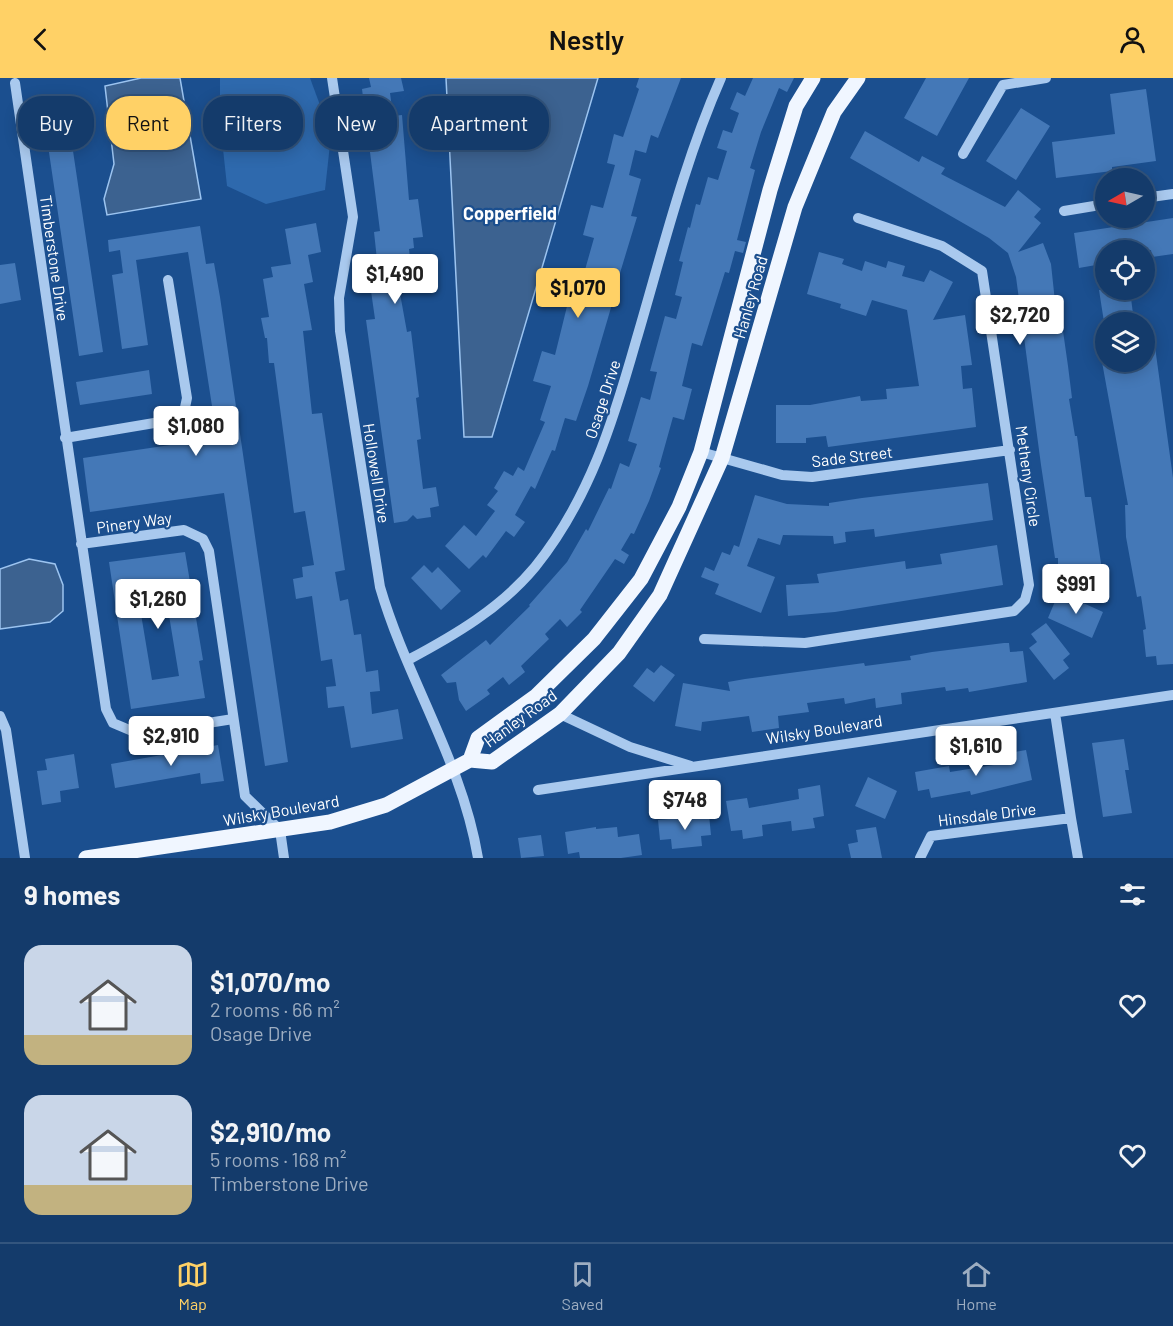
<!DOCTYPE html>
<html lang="en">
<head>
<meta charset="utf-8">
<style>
	body { margin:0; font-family:Barlow,sans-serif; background:#1d4271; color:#f1f3f6; height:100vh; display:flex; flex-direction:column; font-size:22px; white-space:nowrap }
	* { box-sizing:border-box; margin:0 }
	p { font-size:20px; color:#9dadc1 }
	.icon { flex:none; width:33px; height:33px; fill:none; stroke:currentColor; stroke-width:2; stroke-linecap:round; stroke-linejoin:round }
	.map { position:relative; height:780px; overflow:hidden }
	.details { display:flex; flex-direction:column; background:#143b6b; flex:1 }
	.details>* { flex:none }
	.guide { position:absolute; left:18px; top:18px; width:600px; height:54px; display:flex; gap:12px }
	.needle { width:39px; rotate:261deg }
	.fabs { position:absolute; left:1095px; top:90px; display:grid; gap:12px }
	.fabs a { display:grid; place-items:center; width:60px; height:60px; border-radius:50%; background:#143b6b; box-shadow:0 3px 15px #0003,0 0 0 2px #33557e; font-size:30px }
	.price { position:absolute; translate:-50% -51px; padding:0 14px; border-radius:6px; background:#fff; color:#222; font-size:20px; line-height:39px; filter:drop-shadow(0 2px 3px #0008) }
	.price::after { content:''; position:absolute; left:50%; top:36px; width:18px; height:14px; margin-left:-9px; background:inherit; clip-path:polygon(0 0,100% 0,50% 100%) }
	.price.selected { background:#ffd166; color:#111 }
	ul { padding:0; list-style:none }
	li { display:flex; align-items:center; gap:18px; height:150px; padding:0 24px }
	li span { display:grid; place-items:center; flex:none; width:168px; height:120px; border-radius:18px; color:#555 }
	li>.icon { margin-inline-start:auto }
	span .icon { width:72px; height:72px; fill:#fffc; stroke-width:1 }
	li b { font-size:26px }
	h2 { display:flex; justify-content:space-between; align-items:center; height:72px; padding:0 24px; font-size:26px }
	.pill { padding:0 21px; border-radius:24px; background:#143b6b; box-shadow:0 3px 15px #0003,0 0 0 2px #33557e; font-size:21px; line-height:54px }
	.pill.selected { background:#ffd166; color:#111 }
	header { display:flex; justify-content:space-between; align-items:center; height:78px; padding:0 24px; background:#ffd166; color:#111; font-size:27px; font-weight:600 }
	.tab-bar { display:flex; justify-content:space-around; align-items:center; height:84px; border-top:2px solid #33557e; background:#143b6b; font-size:16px; color:#9dadc1 }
	.tab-bar a { display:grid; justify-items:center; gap:3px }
	.tab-bar .selected { color:#ffd166 }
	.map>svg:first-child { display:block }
	.green { fill:#2e69ad }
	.water { fill:#3c6290; stroke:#9cc4f0; stroke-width:1.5 }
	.building { fill:#4478b7; fill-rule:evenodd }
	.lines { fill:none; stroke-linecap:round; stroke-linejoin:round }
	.minor { stroke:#a9c9ee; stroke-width:10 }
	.major { stroke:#f0f6ff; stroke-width:15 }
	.labels { text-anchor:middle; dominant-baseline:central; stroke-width:4.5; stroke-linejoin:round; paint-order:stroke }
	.street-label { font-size:16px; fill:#fff; stroke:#1b4f8f }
	.neighbourhood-label { font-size:18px; font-weight:bold; fill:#fff; stroke:#1b4f8f }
</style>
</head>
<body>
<header><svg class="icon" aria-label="back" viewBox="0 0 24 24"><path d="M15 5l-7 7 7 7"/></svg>Nestly<svg class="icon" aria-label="person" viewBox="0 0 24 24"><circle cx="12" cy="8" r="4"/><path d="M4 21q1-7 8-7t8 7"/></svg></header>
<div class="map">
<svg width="1173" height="780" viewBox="0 0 1173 780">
	<rect width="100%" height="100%" fill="#1b4f8f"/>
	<path class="green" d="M220 0H310L331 57 325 112 266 126 227 108 220 43Z"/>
	<path class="water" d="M141 0H180L201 121 107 137 104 121 114 86 105 8Z
		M446 0H598L492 359H464Z
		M29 481 55 486 63 507V533L50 544 0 551V491Z"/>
	<path class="building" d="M369 0H401L404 13 390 15 393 38 402 37 409 122 418 121 423 159 413 160 414 170 409 171 413 208 399 210 407 254 411 253 419 319 416 320 421 361 417 362 423 411 436 409 439 428 430 430 431 439 417 441 413 437 407 443 394 445 366 242 375 241 368 192 378 191 374 154 380 153 362 11 371 9Z
		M639 0H681L658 60 651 57 646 75 635 72 629 97 641 101 631 138 637 139 620 195 609 192 603 213 615 216 588 308 576 343 565 340 555 373 552 372 535 411 531 408 515 437 525 444 514 459 506 453 486 480 483 477 469 491 445 468 464 447 476 458 495 433 487 427 498 413 494 410 504 393 513 398 518 389 524 393 545 344 540 342 551 308 533 303 542 273 555 277 573 204 581 206 594 160 583 157 591 127 603 130 615 87 607 85 614 56 623 59 639 11 636 9Z
		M753 0H794L787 14 779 10 761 54 750 90 755 92 737 162 746 164 743 175 735 173 729 195 725 194 702 268 692 265 682 308 692 311 684 342 673 339 659 389 661 390 649 423 634 456 631 455 621 472 629 477 624 486 615 481 580 532 582 534 567 549 560 541 545 556 549 561 521 588 525 594 509 607 503 599 487 612 490 616 466 633 459 622 456 604 447 605 441 597 486 562 490 567 530 528 529 527 567 484 586 451 588 453 609 410 611 411 620 385 629 389 637 366 628 363 641 319 650 322 657 294 650 293 665 238 676 241 682 219 675 217 683 184 679 183 688 149 690 150 696 126 700 127 708 99 718 102 727 73 717 70 723 52 732 55 739 35 730 31 737 14 745 18Z
		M926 0H969L937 58 904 40Z
		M1146 11 1156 83 1112 89V93L1056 100 1052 64 1115 56 1110 16Z
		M53 18 54 28 66 26 103 274 79 278 41 20Z
		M1021 30 1050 48 1016 102 986 83Z
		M865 53 919 84 922 78 945 90 941 96 1005 129 1018 112 1041 131 1034 139 1041 145 1018 174 1043 165 1051 186 1056 233 1060 232 1068 288 1072 320 1069 321 1075 358H1077L1085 419H1091L1101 485V513H1058V480H1055L1041 387 1016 199 1008 175 989 160 850 80Z
		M1173 140V176L1152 179 1151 172H1106V208L1099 209 1096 187 1079 190 1074 155Z
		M316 145 321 174 308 177 313 204 304 206 312 252 303 253 312 336 322 335 345 492 335 494 340 523 348 521 354 557 361 556 366 594 378 592 380 613 370 614 372 636 398 631 403 661 351 670 344 628 328 630 326 609 336 608 332 581 321 583 312 518 296 521 293 501 303 499 302 489 314 487 305 433 294 435 274 285H269L267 260H265L261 240 269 239 263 201 273 199 271 189 291 186 285 151Z
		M200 148 206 186 214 185 220 219 288 684 265 688 224 415 90 434 87 412 83 380 217 360 188 174 136 182 148 267 122 271 112 197 123 195 120 172 109 174 108 162Z
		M819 174 844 181 842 186 862 193 865 183 886 190 888 183 905 188 902 198 924 204 930 192 953 204 933 242 965 237 972 287 961 288 963 311 972 310 976 349 828 369 826 358 806 360V365H776V327H810L860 318 861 323 887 321 886 311 919 308 907 232 872 222 866 238 840 230 841 226 807 216Z
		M15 185 21 222 0 226V187Z
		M1099 212H1130L1134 244H1104Z
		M1152 247 1173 400V586L1157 587 1156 578 1146 579 1143 552 1146 551 1141 518 1137 519 1126 459 1125 427H1128L1102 284H1144V248Z
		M149 292 152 316 80 327 76 304Z
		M988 405 993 442 875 459 874 451 845 454 846 464 834 466 833 458 783 457 780 467 758 460 747 488 775 499 761 535 715 516 719 506 701 499 705 489 714 493 722 474 730 477 734 467 739 469 755 417 787 426 829 428V425L862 420Z
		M997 467 1003 507 835 534 788 538 786 507 819 505 817 496 905 483 906 491 942 486 940 476Z
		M185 474 203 582 199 583 205 620 131 631 109 484ZM163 501 179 598 152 602 136 506Z
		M424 487 432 495 438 489 461 513 441 532 411 500Z
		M1059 514 1103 534 1092 560 1048 540Z
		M1046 545 1070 576 1063 582 1069 590 1054 602 1029 570 1037 564 1031 556Z
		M1004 565H1009L1010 574 1023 573 1027 604 969 614 968 610 946 613 945 609 901 615 902 626 876 630 875 620 845 626 844 620 807 625 809 634 778 638 779 650 752 654 749 638 702 644 701 653 675 648 683 605 730 613 728 604 745 601 864 585 865 588 911 582 910 578 932 574Z
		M661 587 675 597 654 624 633 608 647 590 654 595Z
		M1124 661 1129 692H1125L1132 735 1103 739 1092 665Z
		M218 667 224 703 201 706 200 695 115 710 111 686Z
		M1026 672 1032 702 971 717 970 713 931 720 929 711 918 713 915 694 949 688 950 694 1000 686 998 677Z
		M74 676 79 710 60 713 61 724 42 727 37 693 47 692 45 681Z
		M868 699 897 713 885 741 855 728Z
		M820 707 824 738 813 740 815 750 792 753 791 743 762 747 763 758 743 761 742 752 731 753 726 723 747 720 749 730 777 725 799 721 798 711Z
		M709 737 711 757 701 758 702 768 672 771 671 761 660 762 658 742Z
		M596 749V751L617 749 618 759 639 756 642 777 621 780H580L579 774 568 776 565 754Z
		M876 749 882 780H851L848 766 858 764 856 752Z
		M541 757 544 778 521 780 518 760Z"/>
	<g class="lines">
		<path class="minor" d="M332 0 353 139 339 220 340 253 380 509C407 602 462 683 478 780
			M15 5 106 631 113 645 139 656 233 641
			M963 76 1003 7 1046 0
			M1144 120 1173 116
			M1064 133 1106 126
			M65 360 172 342 184 334 187 320 168 202
			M701 374 782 397 812 399 1010 372
			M81 466 184 452 203 461 209 473 245 718 280 752 284 780
			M704 561 805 565 1014 533 1025 522 1029 507 982 193 942 168 858 140
			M408 582C455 557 501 530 535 489 589 422 613 344 636 263 662 175 684 84 721 0
			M1055 635 1071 740
			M560 636 630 669 691 688
			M0 638 6 652 25 780
			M538 712 1173 617
			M920 780 931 758 1071 740 1078 780"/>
		<path class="major" d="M470 682 492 684 560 636 619 575 660 517 722 380 795 129 834 34 858 0
			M470 682 478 660 536 618 594 561 641 501 679 429 701 374 770 112 796 28 813 0
			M86 780 330 744 386 727 470 682"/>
	</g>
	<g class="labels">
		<g class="street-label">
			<text transform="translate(55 180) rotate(82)">Timberstone Drive</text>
			<text transform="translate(750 219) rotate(-74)">Hanley Road</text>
			<text transform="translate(602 321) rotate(-72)">Osage Drive</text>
			<text transform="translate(852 378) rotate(-7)">Sade Street</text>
			<text transform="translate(377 395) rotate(81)">Hollowell Drive</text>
			<text transform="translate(1029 398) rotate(82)">Metheny Circle</text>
			<text transform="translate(134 444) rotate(-8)">Pinery Way</text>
			<text transform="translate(520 640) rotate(-36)">Hanley Road</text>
			<text transform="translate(824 651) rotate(-9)">Wilsky Boulevard</text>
			<text transform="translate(281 732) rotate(-10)">Wilsky Boulevard</text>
			<text transform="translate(987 736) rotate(-7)">Hinsdale Drive</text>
		</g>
		<g class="neighbourhood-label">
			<text x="510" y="135">Copperfield</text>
		</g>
	</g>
</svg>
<div class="fabs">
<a><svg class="needle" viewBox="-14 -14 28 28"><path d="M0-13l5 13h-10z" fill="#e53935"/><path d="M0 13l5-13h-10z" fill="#9dadc1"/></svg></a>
<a><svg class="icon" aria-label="locate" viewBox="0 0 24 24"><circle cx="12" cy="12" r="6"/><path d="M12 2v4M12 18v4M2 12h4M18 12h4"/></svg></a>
<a><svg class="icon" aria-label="layers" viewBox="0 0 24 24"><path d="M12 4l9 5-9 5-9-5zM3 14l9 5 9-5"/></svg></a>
</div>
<b class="price" style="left:395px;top:227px">$1,490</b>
<b class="price selected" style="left:578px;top:241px">$1,070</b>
<b class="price" style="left:1020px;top:268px">$2,720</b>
<b class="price" style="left:196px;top:379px">$1,080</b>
<b class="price" style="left:1076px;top:537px">$991</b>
<b class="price" style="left:158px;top:552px">$1,260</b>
<b class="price" style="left:171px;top:689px">$2,910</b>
<b class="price" style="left:976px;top:699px">$1,610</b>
<b class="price" style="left:685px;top:753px">$748</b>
<div class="guide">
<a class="pill">Buy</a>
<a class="pill selected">Rent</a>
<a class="pill">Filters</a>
<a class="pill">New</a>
<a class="pill">Apartment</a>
</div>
</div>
<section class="details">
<h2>9 homes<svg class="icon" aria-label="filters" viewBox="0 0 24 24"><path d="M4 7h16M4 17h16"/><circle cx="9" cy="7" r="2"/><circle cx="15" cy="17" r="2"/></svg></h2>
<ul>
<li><span style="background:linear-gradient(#c9d6e8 75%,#c2b280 0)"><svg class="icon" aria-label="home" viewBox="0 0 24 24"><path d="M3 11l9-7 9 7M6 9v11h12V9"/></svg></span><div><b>$1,070/mo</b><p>2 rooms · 66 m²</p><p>Osage Drive</p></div><svg class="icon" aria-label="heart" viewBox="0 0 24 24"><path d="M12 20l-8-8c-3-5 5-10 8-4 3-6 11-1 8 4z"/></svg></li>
<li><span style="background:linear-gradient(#c9d6e8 75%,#c2b280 0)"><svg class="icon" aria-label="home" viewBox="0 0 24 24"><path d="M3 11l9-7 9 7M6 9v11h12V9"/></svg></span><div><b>$2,910/mo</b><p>5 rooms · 168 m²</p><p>Timberstone Drive</p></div><svg class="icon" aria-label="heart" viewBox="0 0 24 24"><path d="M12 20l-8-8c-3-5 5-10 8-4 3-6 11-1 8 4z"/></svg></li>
</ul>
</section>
<nav class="tab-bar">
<a class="selected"><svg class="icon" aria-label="map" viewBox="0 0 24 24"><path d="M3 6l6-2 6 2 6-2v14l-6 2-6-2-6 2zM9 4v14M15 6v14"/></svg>Map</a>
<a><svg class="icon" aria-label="saved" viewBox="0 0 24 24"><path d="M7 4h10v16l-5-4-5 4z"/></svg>Saved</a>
<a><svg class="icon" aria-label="home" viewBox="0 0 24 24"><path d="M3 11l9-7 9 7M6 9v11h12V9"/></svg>Home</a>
</nav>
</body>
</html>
